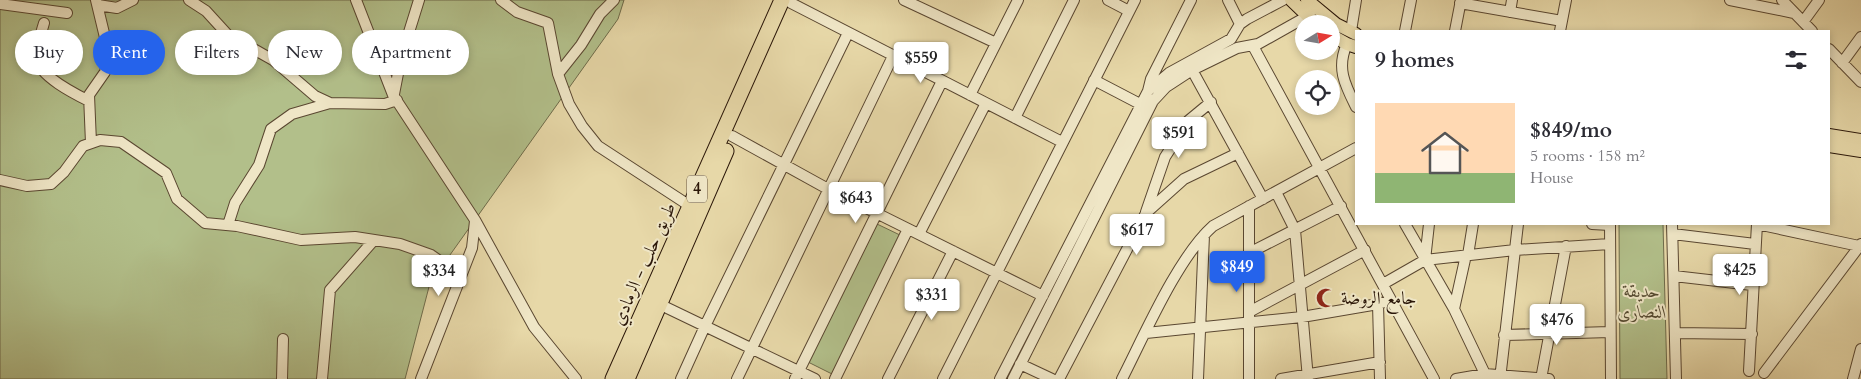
<!DOCTYPE html>
<html lang="en">
<head>
<meta charset="utf-8">
<style>
	body { margin:0; font-family:Cardo,Amiri,serif; background:#f2f2f3; color:#2b2b33; height:100vh; display:flex; flex-direction:column; font-size:19px; white-space:nowrap }
	* { box-sizing:border-box; margin:0 }
	p { font-size:16px; color:#7c7c81 }
	.icon { flex:none; width:28px; height:28px; fill:none; stroke:currentColor; stroke-width:2; stroke-linecap:round; stroke-linejoin:round }
	.map { position:relative; flex:1; overflow:hidden }
	.sheet { position:absolute; left:1355px; top:30px; width:475px; height:195px; display:flex; flex-direction:column; background:#fff; border-radius:0px; box-shadow:0 2px 8px #0003 }
	.sheet>* { flex:none }
	.banner { position:absolute; left:15px; top:30px; width:475px; height:45px; display:flex; gap:10px }
	.needle { width:32px; rotate:79deg }
	.tools { position:absolute; left:1295px; top:15px; display:grid; gap:10px }
	.tools a { display:grid; place-items:center; width:45px; height:45px; border-radius:50%; background:#fff; box-shadow:0 2px 8px #0003; font-size:25px }
	.price { position:absolute; translate:-50% -42px; padding:0 11px; border-radius:5px; background:#fff; color:#222; font-size:16px; line-height:32px; filter:drop-shadow(0 1px 2px #0008) }
	.price::after { content:''; position:absolute; left:50%; top:30px; width:15px; height:11px; margin-left:-8px; background:inherit; clip-path:polygon(0 0,100% 0,50% 100%) }
	.price.selected { background:#2563eb; color:#fff }
	ul { padding:0; list-style:none }
	li { display:flex; align-items:center; gap:15px; height:125px; padding:0 20px }
	li span { display:grid; place-items:center; flex:none; width:140px; height:100px; border-radius:0px; color:#555 }
	li>.icon { margin-inline-start:auto }
	span .icon { width:60px; height:60px; fill:#fffc; stroke-width:1 }
	li b { font-size:21px }
	h2 { display:flex; justify-content:space-between; align-items:center; height:60px; padding:0 20px; font-size:21px }
	.chip { padding:0 18px; border-radius:22px; background:#fff; box-shadow:0 2px 8px #0003; font-size:18px; line-height:45px }
	.chip.selected { background:#2563eb; color:#fff }
	.map>svg:first-child { display:block }
	.green { fill:#b2bf8a; stroke:#6e6b4a }
	.lines { fill:none; stroke-linecap:round; stroke-linejoin:round }
	.minor-casing { stroke:#5a4731; stroke-width:12 }
	.major-casing { stroke:#2b1709; stroke-width:14 }
	.highway-casing { stroke:#2b1709; stroke-width:17 }
	.minor { stroke:#efe6c6; stroke-width:10 }
	.major { stroke:#e7d8a8; stroke-width:12 }
	.highway { stroke:#e7d8a8; stroke-width:15 }
	.labels { text-anchor:middle; dominant-baseline:central; stroke-width:4; stroke-linejoin:round; paint-order:stroke }
	.shield { fill:#efe6c6; stroke:#665542; stroke-width:1 }
	.shield-label { font-size:16px; font-weight:bold; fill:#2b1709 }
	.street-label { font-size:18px; fill:#2b1709; stroke:#efe6c6 }
	.park-label { font-size:18px; font-style:italic; fill:#544930; stroke:#efe6c6 }
	.poi-label { font-size:18px; fill:#2b1709; stroke:#efe6c6; text-anchor:start }
</style>
</head>
<body>
<div class="map">
<svg width="1861" height="379" viewBox="0 0 1861 379">
	<rect width="100%" height="100%" fill="#e7d8a8"/>
	<filter id="stains"><feTurbulence type="fractalNoise" baseFrequency=".004" numOctaves="4"/><feColorMatrix values="0 0 0 0 .2 0 0 0 0 .09 0 0 0 0 .02 0 0 0 .5 -.17"/></filter>
	<radialGradient id="worn" r=".72"><stop offset=".6" stop-color="#630" stop-opacity="0"/><stop offset="1" stop-color="#630" stop-opacity=".3"/></radialGradient>
	<path class="green" d="M0 0H624L618 19 430 283 405 379H0Z
		M877 224 902 236 832 374 808 362Z
		M1619 224H1663L1667 379H1620Z"/>
	<g class="lines">
		<defs>
			<path id="minor" d="M189 0 206 11 227 34 273 60 315 96 330 103
				M356 0 393 95 475 220 534 327 576 379
				M501 0 517 12 548 23 558 74 569 104 582 126 598 146 690 206
				M904 0 996 43
				M1108 0 1129 11
				M1228 0 1240 24
				M1730 0 1794 13
				M1782 0 1812 31
				M791 3 1062 142
				M1460 3 1562 21
				M0 4 67 13
				M98 5 117 8 133 0
				M1510 12 1512 0
				M1803 22 1819 0
				M44 23C41 34 36 47 37 59 39 76 75 94 89 101
				M1351 31 1356 0
				M1405 31 1411 0
				M1455 31 1461 0
				M1560 31 1566 0
				M1347 44C1336 68 1345 85 1356 107
				M1253 46 1434 379
				M1829 49 1861 82
				M1842 63 1861 37
				M1192 70 1263 199
				M558 74 581 45 600 14 614 0
				M1094 80 1140 104
				M1148 91 1151 79 1191 0
				M394 94 401 58 419 0
				M970 95 1018 0
				M1015 118 1074 0
				M732 136 828 189 1043 296
				M91 143 89 95 105 72 109 54 96 0
				M0 180 27 186 51 184 64 172 83 146 100 140 121 142 166 173 177 199 205 223 237 226 301 240 355 237 400 244 431 255 461 276
				M1276 192 1295 230 1308 379
				M1249 206V379
				M1146 212 1165 157 1188 121 1211 102
				M1405 224 1454 309 1485 374V379
				M1592 224 1610 225
				M1610 224 1611 379
				M1672 224 1676 379
				M1757 224 1859 246
				M228 225 235 203 259 165 271 129 292 114 330 103 385 104 397 100
				M919 234 986 103
				M1673 234 1755 244
				M1249 253 1341 206
				M1468 255 1473 224
				M1425 260 1429 224
				M1674 276 1752 285
				M1383 284 1425 260 1515 250 1610 244
				M1378 304 1380 379
				M661 305 815 379
				M1454 309 1466 255
				M1249 312 1365 250
				M1146 333 1302 317 1378 304 1391 300
				M1675 333 1752 334
				M1504 335 1610 332
				M1020 364 1052 379
				M1749 371 1757 224
				M1764 373 1861 244
				M282 379 283 339
				M322 379 330 290 374 240
				M421 379 472 248 475 221
				M681 379 705 326 848 33
				M737 379 893 56
				M795 379 942 81
				M835 379 908 229
				M888 379 953 251
				M943 379 1135 0
				M1000 379 1148 91 1169 73 1231 39 1240 24 1247 19 1283 0
				M1013 379 1153 101 1166 87 1192 70 1237 48 1258 44 1306 17 1311 11
				M1059 379 1146 213 1184 179 1238 153
				M1122 379C1144 336 1178 257 1213 226L1356 148
				M1198 379 1204 235
				M1281 379 1380 362
				M1456 379 1485 374 1549 379
				M1500 379 1518 224
				M1541 379 1566 246
				M1853 379 1861 349"/>
			<path id="major" d="M1291 0 1316 24
				M1307 0 1336 24 1356 34
				M1331 35 1347 44 1356 47
				M1829 135 1861 140
				M1829 146 1861 151"/>
			<path id="highway" d="M613 379 782 0
				M627 379 726 151"/>
		</defs>
		<use href="#minor" class="minor-casing"/>
		<use href="#major" class="major-casing"/>
		<use href="#highway" class="highway-casing"/>
		<use href="#minor" class="minor"/>
		<use href="#major" class="major"/>
		<use href="#highway" class="highway"/>
	</g>
	<defs>
		<symbol id="mosque-bare" viewBox="-9 -9 18 18"><path d="M3.5-4.9A6 6 0 1 0 3.5 4.9A5 5 0 1 1 3.5-4.9Z" fill="#8f2418" stroke="#efe6c6" stroke-width="2.5" paint-order="stroke"/></symbol>
	</defs>
	<g fill-rule="evenodd">
		<use href="#mosque-bare" x="1312" y="284" width="28" height="28"/>
	</g>
	<g class="labels">
		<rect class="shield" x="687" y="175.5" width="20" height="27" rx="4"/>
		<g class="shield-label">
			<text x="697" y="189">4</text>
		</g>
		<g class="street-label">
			<text transform="translate(644 264) rotate(-66)">طريق حلب - الرمادي</text>
		</g>
		<g class="park-label">
			<text x="1642" y="291">حديقة<tspan x="1642" dy="21">النصارى</tspan></text>
		</g>
		<g class="poi-label">
			<text x="1341" y="298">جامع الروضة</text>
		</g>
	</g>
	<rect width="100%" height="100%" filter="url(#stains)"/>
	<rect width="100%" height="100%" fill="url(#worn)"/>
</svg>
<div class="tools">
<a><svg class="needle" viewBox="-14 -14 28 28"><path d="M0-13l5 13h-10z" fill="#e53935"/><path d="M0 13l5-13h-10z" fill="#7c7c81"/></svg></a>
<a><svg class="icon" aria-label="locate" viewBox="0 0 24 24"><circle cx="12" cy="12" r="6"/><path d="M12 2v4M12 18v4M2 12h4M18 12h4"/></svg></a>
</div>
<b class="price" style="left:921px;top:84px">$559</b>
<b class="price" style="left:1179px;top:159px">$591</b>
<b class="price" style="left:856px;top:224px">$643</b>
<b class="price" style="left:1137px;top:256px">$617</b>
<b class="price selected" style="left:1237px;top:293px">$849</b>
<b class="price" style="left:1740px;top:296px">$425</b>
<b class="price" style="left:439px;top:297px">$334</b>
<b class="price" style="left:932px;top:321px">$331</b>
<b class="price" style="left:1557px;top:346px">$476</b>
<div class="banner">
<a class="chip">Buy</a>
<a class="chip selected">Rent</a>
<a class="chip">Filters</a>
<a class="chip">New</a>
<a class="chip">Apartment</a>
</div>
<section class="sheet">
<h2>9 homes<svg class="icon" aria-label="filters" viewBox="0 0 24 24"><path d="M4 7h16M4 17h16"/><circle cx="9" cy="7" r="2"/><circle cx="15" cy="17" r="2"/></svg></h2>
<ul>
<li><span style="background:linear-gradient(#ffd9b3 70%,#8fb573 0)"><svg class="icon" aria-label="home" viewBox="0 0 24 24"><path d="M3 11l9-7 9 7M6 9v11h12V9"/></svg></span><div><b>$849/mo</b><p>5 rooms · 158 m²</p><p>House</p></div></li>
</ul>
</section>
</div>
</body>
</html>
